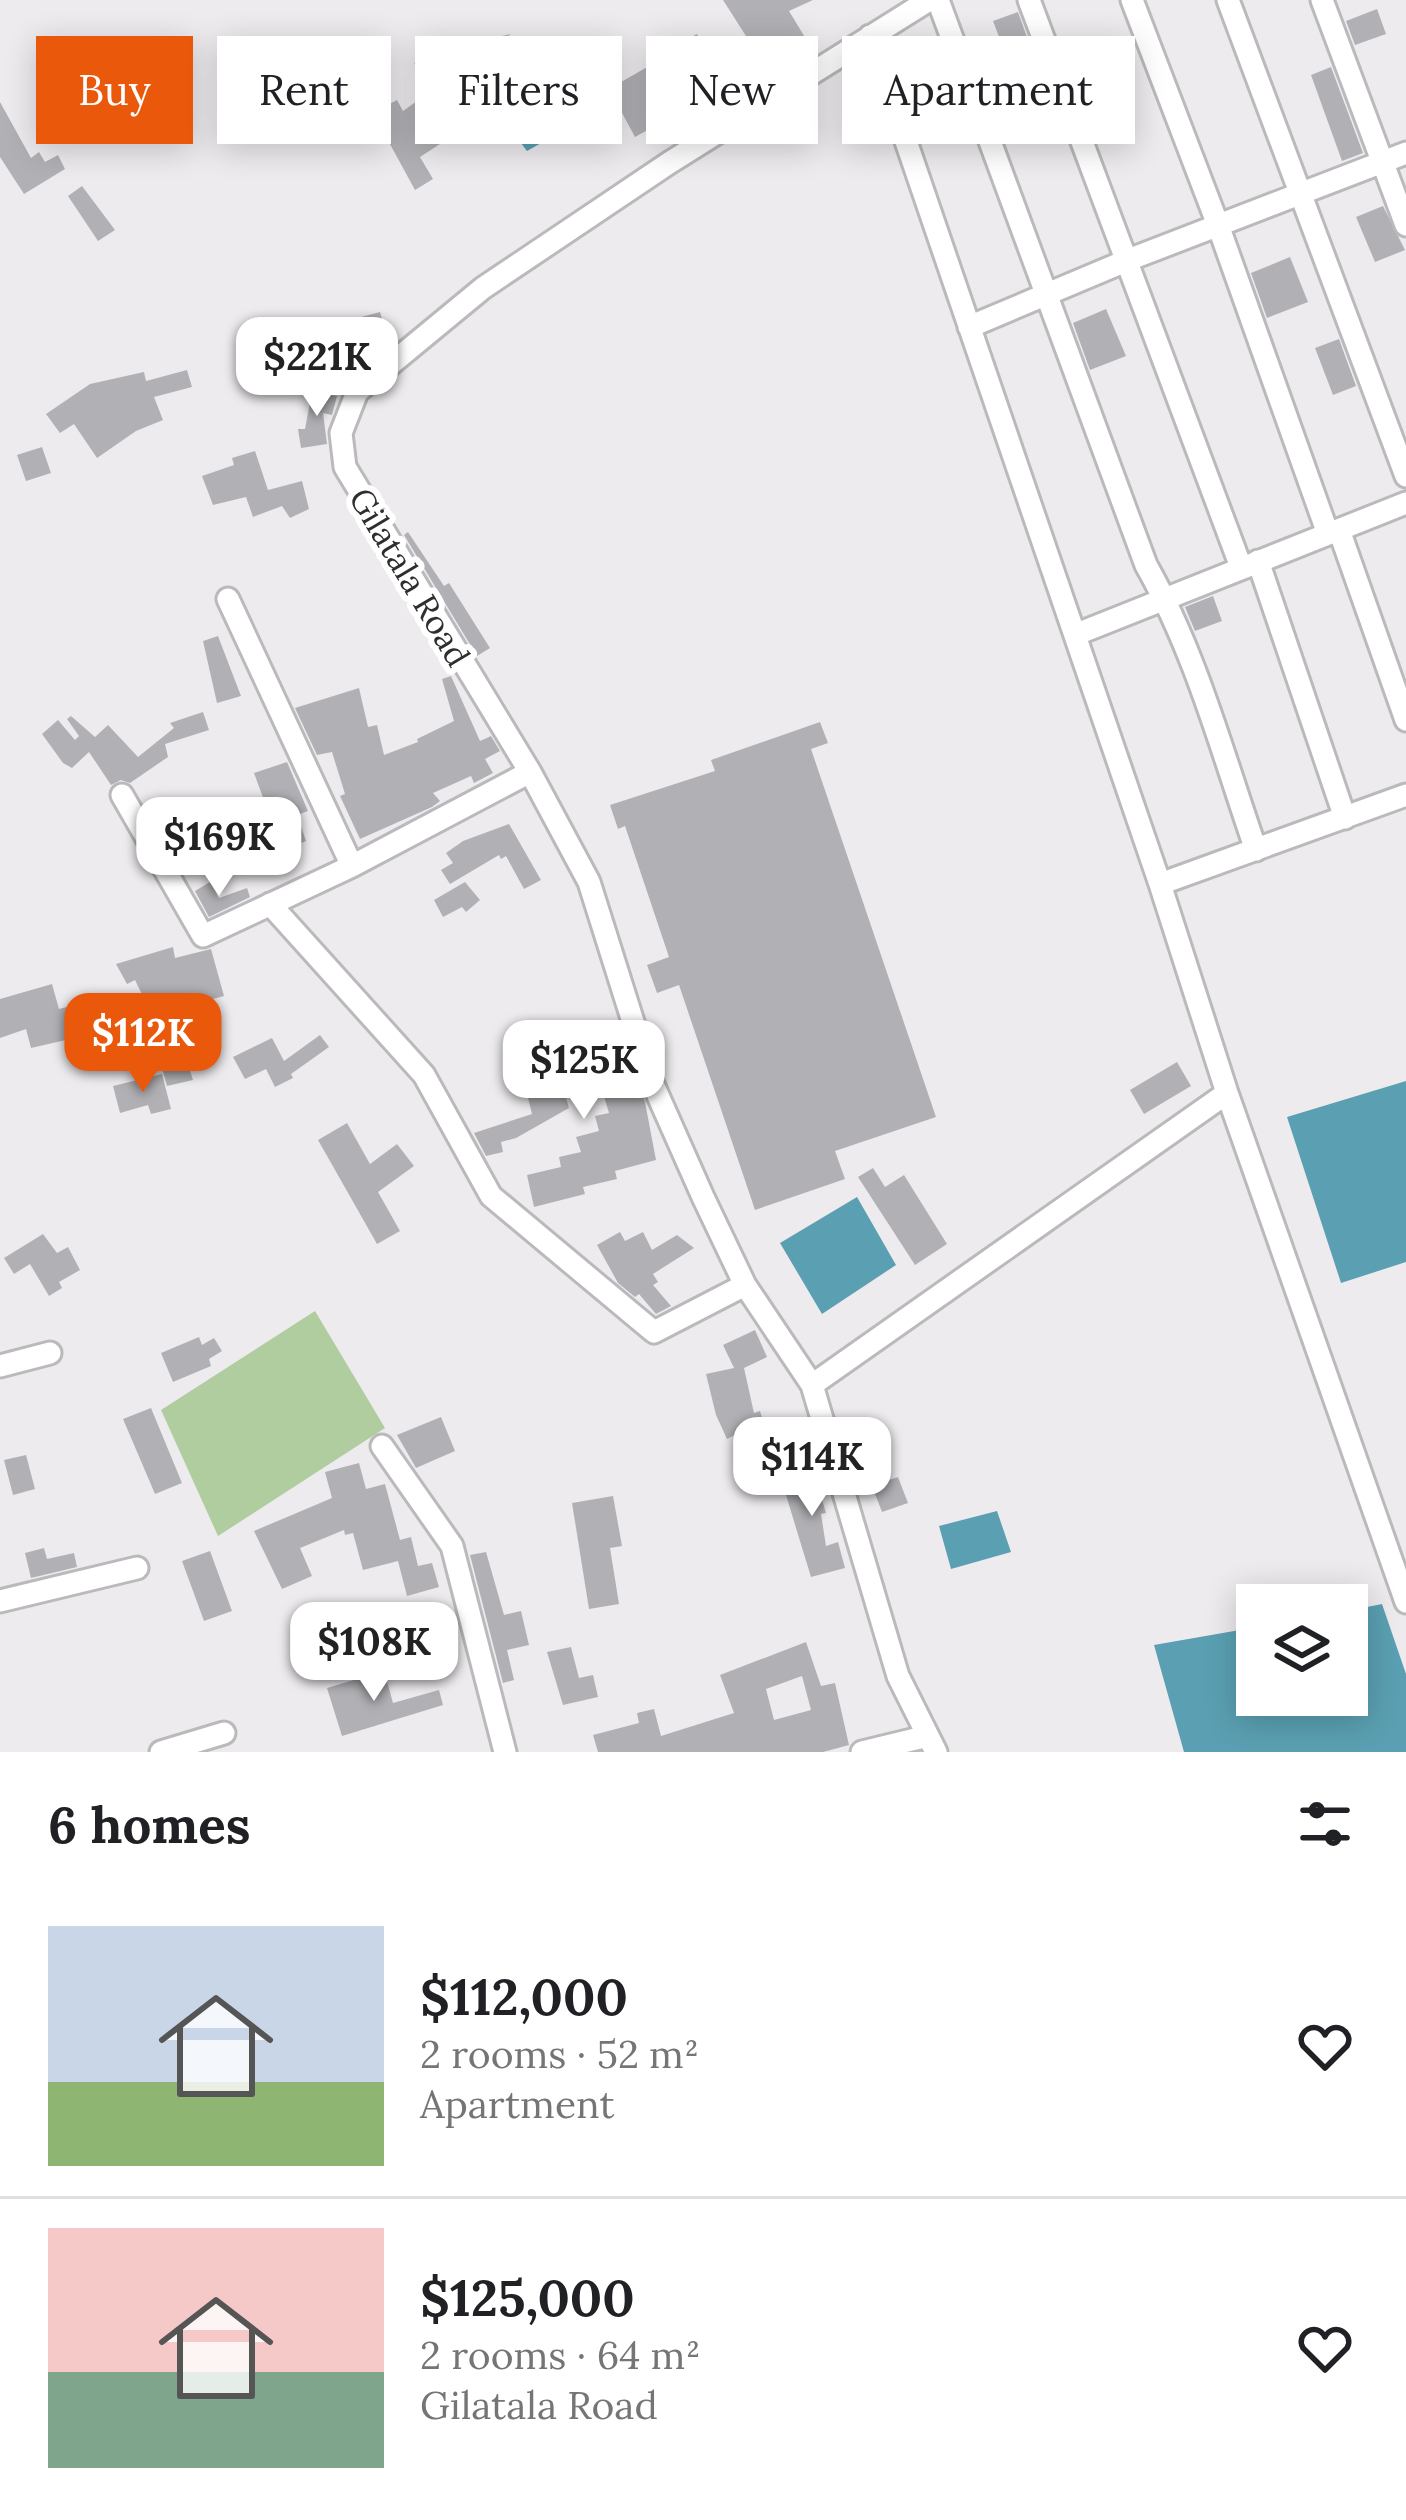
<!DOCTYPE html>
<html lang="en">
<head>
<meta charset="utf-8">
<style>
	body { margin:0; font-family:Lora,serif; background:#f2f2f2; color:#202124; height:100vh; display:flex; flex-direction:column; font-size:45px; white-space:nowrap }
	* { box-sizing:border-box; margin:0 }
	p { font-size:39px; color:#757577 }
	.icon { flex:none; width:66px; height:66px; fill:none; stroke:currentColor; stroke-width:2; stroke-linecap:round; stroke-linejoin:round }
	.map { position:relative; height:1752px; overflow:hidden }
	.details { display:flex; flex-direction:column; background:#fff; flex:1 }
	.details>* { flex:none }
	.banner { position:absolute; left:36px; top:36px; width:1335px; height:108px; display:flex; gap:24px }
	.controls { position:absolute; left:1236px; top:1584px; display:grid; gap:24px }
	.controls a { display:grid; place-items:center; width:132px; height:132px; border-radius:0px; background:#fff; box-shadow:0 6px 30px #0003; font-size:60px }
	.price { position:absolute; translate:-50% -102px; padding:0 27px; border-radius:24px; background:#fff; color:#222; font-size:39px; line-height:78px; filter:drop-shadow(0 3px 6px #0008) }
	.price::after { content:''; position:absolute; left:50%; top:72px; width:36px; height:27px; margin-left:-18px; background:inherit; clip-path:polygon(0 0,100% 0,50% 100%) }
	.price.selected { background:#ea580c; color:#fff }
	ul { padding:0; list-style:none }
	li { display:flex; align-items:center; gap:36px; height:300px; padding:0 48px }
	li+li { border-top:3px solid #e0e0e0 }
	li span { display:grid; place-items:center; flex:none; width:336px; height:240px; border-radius:0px; color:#555 }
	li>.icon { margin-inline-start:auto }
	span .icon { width:144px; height:144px; fill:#fffc; stroke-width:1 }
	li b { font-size:51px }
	h2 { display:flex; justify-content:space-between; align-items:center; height:144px; padding:0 48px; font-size:51px }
	.chip { padding:0 42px; border-radius:0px; background:#fff; box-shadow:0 6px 30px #0003; font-size:42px; line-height:108px }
	.chip.selected { background:#ea580c; color:#fff }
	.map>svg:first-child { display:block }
	.green { fill:#afcd9f }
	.water { fill:#5aa0b2 }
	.building { fill:#b1b1b5; fill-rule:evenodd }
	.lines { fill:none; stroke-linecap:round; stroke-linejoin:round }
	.minor-casing { stroke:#bcb9bd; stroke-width:27 }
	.minor { stroke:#fff; stroke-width:21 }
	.labels { text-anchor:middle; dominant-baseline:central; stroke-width:12; stroke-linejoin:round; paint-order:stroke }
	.street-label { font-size:33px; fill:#2f2e2f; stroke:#fff }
</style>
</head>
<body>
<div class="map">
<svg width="1406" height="1752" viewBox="0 0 1406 1752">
	<rect width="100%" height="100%" fill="#eeebef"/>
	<path class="green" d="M315 1311 385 1428 218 1536 161 1410Z"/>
	<path class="water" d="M555 85 575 124 527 151 499 114Z
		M1406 1081V1262L1341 1283 1287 1117Z
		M857 1197 896 1265 822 1314 780 1243Z
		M997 1511 1011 1552 951 1569 939 1526Z
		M1382 1604 1406 1674V1752H1184L1154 1645 1257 1627V1695H1347V1611Z"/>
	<path class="building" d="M723 0H813L789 11 809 44 793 54 786 42 760 58Z
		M1377 9 1386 34 1355 45 1346 21Z
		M1018 12 1033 54 1009 63 993 21Z
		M511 34 431 90 414 63 455 39 459 45Z
		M697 34 721 81 677 105 680 112 635 137 609 89 675 51 673 47Z
		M1331 67 1363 153 1342 161 1311 75Z
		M434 89 460 131 420 157 433 179 415 190 373 113 397 100 403 111Z
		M0 102 31 158 39 152 45 162 58 155 65 169 24 194 0 157Z
		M82 186 115 230 98 241 68 196Z
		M1383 206 1405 250 1375 262 1356 217Z
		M1290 257 1308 302 1267 318 1251 273Z
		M1106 309 1126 356 1090 370 1073 323Z
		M380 312 388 340 361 348 354 319Z
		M1339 339 1356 386 1333 395 1315 348Z
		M187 370 192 387 154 397 163 420 136 431 97 458 74 424 60 433 46 414 90 384 144 372 146 381Z
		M315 376 320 393 337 396 332 415 323 413 327 444 301 448 298 429H305Z
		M42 447 51 473 26 481 17 455Z
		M255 451 268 490 302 481 309 509 290 518 282 506 253 517 246 497 213 505 202 476 234 465 232 458Z
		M408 532 444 586 449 583 490 648 477 656 404 535Z
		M1213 596 1222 621 1195 631 1185 607Z
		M218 636 241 696 217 703 203 641Z
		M451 676 480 741 491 736 500 751 485 759 493 773 474 783 471 776 433 793 440 801 432 807 360 839 340 796 345 794 332 752 317 755 295 708 359 688 368 727 377 725 384 755 418 742 417 739 454 721 442 679Z
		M203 712 209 730 165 744 168 757 130 783 121 780 111 785 89 752 72 768 63 763 42 734 58 720 75 740 79 736 67 719 71 716 95 737 108 725 138 757 174 728 170 723Z
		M820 722 828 743 811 749 936 1117 835 1151 845 1179 755 1210 679 985 657 993 647 965 669 957 625 826 618 829 610 805 715 771 711 760Z
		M287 762 308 811 297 815 306 841 291 847 294 860 267 868 254 805 265 803 254 773Z
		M509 824 541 880 524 889 506 856 501 859 499 855 450 884 441 870 453 863 446 853 463 841Z
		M210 882 219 898 247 888 250 897 209 917 195 891Z
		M465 882 480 900 466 912 462 907 443 917 434 900Z
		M173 947 175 958 211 949 224 996 198 1003 196 997 152 1015 135 980 127 984 116 964Z
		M52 984 59 1009 106 997 112 1019 102 1021 105 1031 31 1048 26 1029 0 1038V999Z
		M607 1027 616 1054 626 1050 645 1102 656 1160 615 1171 617 1179 583 1187 585 1194 534 1207 527 1175 561 1167 559 1157 581 1152 576 1137 599 1131 595 1116 609 1113 597 1073 562 1083 569 1108 516 1138 501 1142 503 1152 486 1156 474 1133 532 1114 522 1074 591 1053 584 1034Z
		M320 1035 329 1047 291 1074 293 1078 275 1087 266 1069 245 1079 233 1057 272 1038 284 1061Z
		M180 1040 193 1080 167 1086 156 1046Z
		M1177 1062 1191 1086 1144 1114 1130 1090Z
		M162 1074 171 1109 151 1114 148 1105 120 1113 113 1086Z
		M347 1123 370 1164 397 1144 414 1166 378 1192 400 1231 377 1244 318 1140Z
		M873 1168 885 1187 904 1175 947 1244 915 1265 858 1177Z
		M620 1232 625 1241 643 1232 652 1250 677 1235 694 1248 653 1274 658 1282 653 1285 671 1306 656 1314 639 1294 635 1297 618 1283 597 1245Z
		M43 1234 57 1253 68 1247 80 1270 59 1282 62 1288 49 1296 30 1264 14 1274 4 1258Z
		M755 1330 767 1357 744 1368 754 1413 760 1411 763 1421 766 1420 776 1445 756 1453 747 1429 727 1439 716 1415 706 1374 734 1368 723 1345Z
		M199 1337 202 1345 214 1338 222 1351 209 1359 211 1366 173 1382 161 1353Z
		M151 1408 182 1483 155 1494 123 1419Z
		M441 1417 455 1451 416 1468 397 1435Z
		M26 1455 35 1489 13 1495 4 1460Z
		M818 1458 824 1480 817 1483 826 1513 821 1514 826 1546 838 1542 845 1568 811 1577 782 1482 794 1478 790 1469Z
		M359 1463 366 1489 385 1484 400 1540 411 1537 418 1566 432 1563 439 1587 407 1596 398 1561 363 1570 353 1533 345 1535 344 1530 300 1548 312 1576 282 1589 254 1531 332 1498 325 1472Z
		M898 1477 908 1503 882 1512 872 1486Z
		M613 1496 622 1546 610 1548 619 1604 589 1609 572 1503Z
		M44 1548 47 1559 74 1553 77 1567 31 1578 25 1553Z
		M210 1551 232 1611 204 1621 182 1561Z
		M486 1552 504 1615 521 1611 529 1645 507 1650 514 1680 503 1683 470 1555Z
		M806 1642 821 1686 835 1683 849 1745 823 1752H598L593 1735 639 1723 637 1713 654 1709 661 1736 734 1713 720 1675ZM802 1676 811 1710 774 1720 766 1689Z
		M571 1647 579 1678 593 1675 598 1697 563 1705 547 1652Z
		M384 1671 393 1703 439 1690 443 1705 342 1736 327 1688Z"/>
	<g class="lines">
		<defs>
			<path id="minor" d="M929 0 669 163 483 288 357 392 341 433 345 467 530 772 589 882 652 1082 703 1197 745 1285 812 1385 898 1676 936 1752
				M938 0 1146 565C1196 653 1223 755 1256 850
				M1029 0 1241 567
				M1132 0 1218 225 1328 534
				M1228 0 1406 476
				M1322 0 1406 225
				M870 36 1160 884
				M969 327 1128 260 1406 153
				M1339 530 1406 720
				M1258 561 1345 818
				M228 599 352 866 530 772
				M1077 634 1406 503
				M122 795 203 936 352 866
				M1406 795 1160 884 1227 1093 1406 1602
				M270 904 424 1075 491 1196 654 1332 745 1285
				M0 1366 50 1353
				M812 1385 1227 1093
				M382 1446 452 1546 505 1752
				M0 1601 137 1568
				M161 1752 224 1733
				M862 1752 928 1736"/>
		</defs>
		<use href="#minor" class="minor-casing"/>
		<use href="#minor" class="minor"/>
	</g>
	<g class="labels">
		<g class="street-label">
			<text transform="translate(410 577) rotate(59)">Gilatala Road</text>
		</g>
	</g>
</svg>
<div class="controls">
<a><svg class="icon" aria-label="layers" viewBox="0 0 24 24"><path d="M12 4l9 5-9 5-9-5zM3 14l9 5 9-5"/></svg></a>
</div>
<b class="price" style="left:317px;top:419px">$221K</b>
<b class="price" style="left:219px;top:899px">$169K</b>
<b class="price selected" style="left:143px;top:1095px">$112K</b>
<b class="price" style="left:584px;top:1122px">$125K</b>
<b class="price" style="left:812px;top:1519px">$114K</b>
<b class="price" style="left:374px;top:1704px">$108K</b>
<div class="banner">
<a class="chip selected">Buy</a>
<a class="chip">Rent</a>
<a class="chip">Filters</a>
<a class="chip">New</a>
<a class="chip">Apartment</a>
</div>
</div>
<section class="details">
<h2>6 homes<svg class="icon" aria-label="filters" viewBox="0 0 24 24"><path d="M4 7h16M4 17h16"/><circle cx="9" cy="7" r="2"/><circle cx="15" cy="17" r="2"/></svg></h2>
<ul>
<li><span style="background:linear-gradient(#c9d6e8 65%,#8fb573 0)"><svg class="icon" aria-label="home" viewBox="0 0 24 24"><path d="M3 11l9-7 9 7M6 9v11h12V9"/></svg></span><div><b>$112,000</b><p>2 rooms · 52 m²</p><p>Apartment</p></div><svg class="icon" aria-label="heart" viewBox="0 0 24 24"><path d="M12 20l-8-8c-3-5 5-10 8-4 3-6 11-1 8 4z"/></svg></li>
<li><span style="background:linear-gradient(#f6c9c9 60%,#7fa58c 0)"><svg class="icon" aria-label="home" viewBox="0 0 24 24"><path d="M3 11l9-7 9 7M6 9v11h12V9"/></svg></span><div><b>$125,000</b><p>2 rooms · 64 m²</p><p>Gilatala Road</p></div><svg class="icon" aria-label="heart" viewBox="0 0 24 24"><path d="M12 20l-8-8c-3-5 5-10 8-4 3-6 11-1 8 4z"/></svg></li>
</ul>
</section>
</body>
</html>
